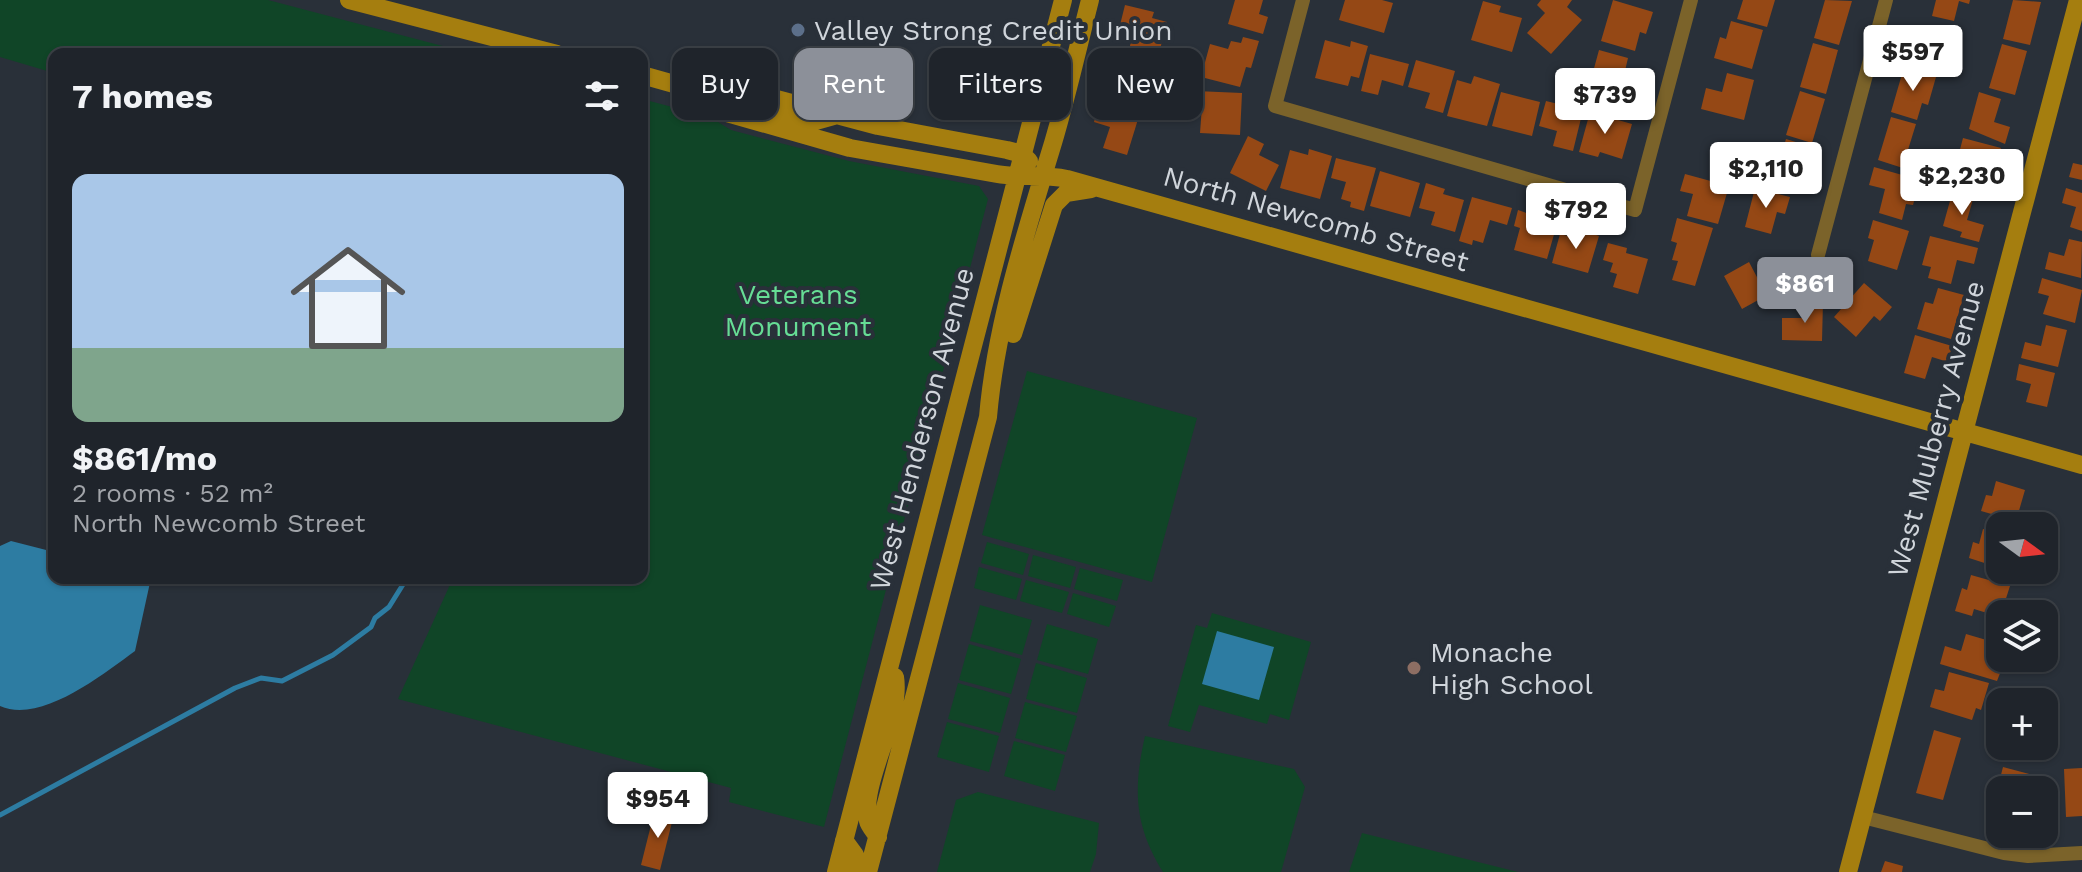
<!DOCTYPE html>
<html lang="en">
<head>
<meta charset="utf-8">
<style>
	body { margin:0; font-family:"Work Sans",sans-serif; background:#2c3037; color:#f1f3f6; height:100vh; display:flex; flex-direction:column; font-size:30px; white-space:nowrap }
	* { box-sizing:border-box; margin:0 }
	p { font-size:26px; color:#a1a4a9 }
	.icon { flex:none; width:44px; height:44px; fill:none; stroke:currentColor; stroke-width:2; stroke-linecap:round; stroke-linejoin:round }
	.map { position:relative; flex:1; overflow:hidden }
	.sheet { position:absolute; left:48px; top:48px; width:600px; height:536px; display:flex; flex-direction:column; background:#1f242b; border-radius:16px; box-shadow:0 2px 6px #0004,0 0 0 2px #3c4147 }
	.sheet>* { flex:none }
	.banner { position:absolute; left:672px; top:48px; width:760px; height:72px; display:flex; gap:16px }
	.needle { width:52px; rotate:105deg }
	.controls { position:absolute; left:1986px; top:512px; display:grid; gap:16px }
	.controls a { display:grid; place-items:center; width:72px; height:72px; border-radius:16px; background:#1f242b; box-shadow:0 2px 6px #0004,0 0 0 2px #3c4147; font-size:40px }
	.price { position:absolute; translate:-50% -68px; padding:0 18px; border-radius:8px; background:#fff; color:#222; font-size:26px; line-height:52px; filter:drop-shadow(0 2px 4px #0008) }
	.price::after { content:''; position:absolute; left:50%; top:48px; width:24px; height:18px; margin-left:-12px; background:inherit; clip-path:polygon(0 0,100% 0,50% 100%) }
	.price.on { background:#8c9099; color:#fff }
	ul { padding:0; list-style:none }
	li { display:grid; align-content:center; gap:16px; height:424px; padding:0 24px }
	li span { display:grid; place-items:center; height:248px; border-radius:16px; color:#555 }
	li>.icon { margin-inline-start:auto }
	span .icon { width:144px; height:144px; fill:#fffc; stroke-width:1 }
	li b { font-size:34px }
	h2 { display:flex; justify-content:space-between; align-items:center; height:96px; padding:0 24px; font-size:34px }
	.tag { padding:0 28px; border-radius:16px; background:#1f242b; box-shadow:0 2px 6px #0004,0 0 0 2px #3c4147; font-size:28px; line-height:72px }
	.tag.on { background:#8c9099; color:#fff }
	.map>svg:first-child { display:block }
	.green { fill:#104527 }
	.water { fill:#2d7ca2 }
	.lines { fill:none; stroke-linecap:round; stroke-linejoin:round }
	.stream { stroke:#2d7ca2; stroke-width:5 }
	.building { fill:#954815 }
	.street { stroke:#7b632a; stroke-width:14 }
	.secondary { stroke:#a57e0f; stroke-width:18 }
	.service-dot { fill:#5c6f8a; stroke:#293039; stroke-width:3 }
	.education-dot { fill:#8d6e63; stroke:#293039; stroke-width:3 }
	.labels { text-anchor:middle; dominant-baseline:central; stroke-width:8; stroke-linejoin:round; paint-order:stroke }
	.poi-label { font-size:28px; fill:#d0d5db; stroke:#293039; text-anchor:start }
	.street-label { font-size:28px; fill:#d0d5db; stroke:#293039 }
	.park-label { font-size:28px; fill:#66dd95; stroke:#293039 }
</style>
</head>
<body>
<div class="map">
<svg width="2082" height="872" viewBox="0 0 2082 872">
	<rect width="100%" height="100%" fill="#293039"/>
	<path class="green" d="M0 0H268L473 54H54V73L0 57Z
		M642 99 710 117 731 130 849 161 979 186 988 199 824 827 729 802 731 788 398 699 453 578H642V258L646 251 642 250Z
		M1027 371 1197 418 1152 582 982 535Z
		M987 542 1029 554 1023 575 981 563Z
		M1033 555 1076 567 1070 588 1028 576Z
		M979 567 1022 579 1016 600 974 588Z
		M1080 568 1123 580 1117 601 1074 589Z
		M1026 580 1069 592 1062 613 1020 601Z
		M1073 593 1116 606 1109 627 1067 614Z
		M980 605 1032 620 1022 655 970 641Z
		M1212 613 1311 642 1289 720 1270 714 1267 724 1199 705 1190 732 1168 726 1196 625 1207 628Z
		M1047 624 1098 639 1088 674 1037 660Z
		M969 644 1021 659 1011 694 959 680Z
		M1036 663 1087 678 1077 713 1026 699Z
		M958 683 1010 698 1000 733 948 719Z
		M1025 702 1077 716 1066 752 1015 738Z
		M947 722 999 736 989 772 937 757Z
		M1145 736 1294 769 1305 787 1281 872H1163C1134 825 1133 789 1145 736Z
		M1014 741 1065 755 1055 791 1004 776Z
		M978 792 1099 823 1096 854 1090 872H937L956 800Z
		M1362 833 1518 872H1349Z"/>
	<path class="water" d="M11 541 54 552V578H151L135 651C102 675 41 724 0 706V546Z
		M1217 631 1274 647 1259 700 1202 684Z"/>
	<g class="lines">
		<path class="stream" d="M0 815 235 688 261 678 282 681 333 655 371 627 375 618 389 607 407 578"/>
	</g>
	<path class="building" d="M1235 0H1263L1259 14 1268 17 1263 34 1228 24Z
		M1345 0H1382L1393 3 1384 33 1339 20Z
		M1541 0H1572L1567 7 1582 20 1551 54 1527 33 1545 13 1537 5Z
		M1613 0 1653 12 1646 34 1640 32 1635 51 1601 41Z
		M1743 0H1775L1767 27 1737 19Z
		M1825 0 1852 1 1839 45 1814 38Z
		M1936 0H1970L1969 4 1959 1 1954 21 1932 16Z
		M2013 0 2041 2 2030 45 2003 39Z
		M1483 1 1501 6 1499 12 1522 18 1512 52 1471 40Z
		M1125 5 1154 12 1152 18 1167 22 1157 61 1128 54 1134 29 1120 25Z
		M1731 21 1763 30 1752 69 1714 58 1720 37 1726 39Z
		M1929 25 1951 31 1945 52 1952 54 1947 72 1903 60 1908 45 1922 49Z
		M1243 37 1259 41 1251 68 1246 67 1240 87 1201 77 1210 44 1228 49 1231 41 1241 43Z
		M1325 40 1350 47 1351 41 1368 46 1359 78 1351 76 1348 86 1315 78Z
		M1813 43 1838 50 1826 94 1800 87Z
		M2002 44 2027 51 2015 95 1989 88Z
		M1599 50 1628 58 1624 75 1636 79 1631 95 1590 83Z
		M1370 54 1409 64 1403 86 1382 80 1378 95 1361 91Z
		M1416 60 1455 71 1443 113 1425 108 1430 93 1408 87Z
		M1127 63 1160 72 1150 110 1102 96 1106 82 1121 86Z
		M1904 67 1936 77 1928 105 1922 103 1917 120 1891 112Z
		M1727 73 1754 80 1744 120 1701 109 1706 88 1722 92Z
		M1474 76 1500 84 1487 126 1447 116 1457 80 1471 84Z
		M1196 91 1242 93 1240 135 1200 133 1202 106 1196 105Z
		M1800 91 1825 99 1812 143 1786 135Z
		M1501 92 1540 102 1532 136 1492 126Z
		M1979 92 2001 99 1994 122 2010 127 2005 144 1969 129Z
		M1546 101 1583 110 1573 151 1553 146 1557 131 1539 126Z
		M1099 104 1139 116 1127 155 1103 148 1110 127 1094 122Z
		M1590 112 1632 124 1622 159 1600 152 1598 157 1579 152Z
		M1891 117 1916 124 1907 153 1916 155 1912 171 1878 160Z
		M1248 136 1264 144 1259 155 1279 165 1266 191 1230 173Z
		M1963 138 2001 148 1989 192 1964 185 1971 161 1958 157Z
		M1786 139 1812 147 1799 191 1773 184Z
		M1309 149 1332 156 1320 199 1280 188 1290 150 1308 155Z
		M1336 158 1376 168 1364 211 1350 207 1351 202 1341 199 1346 182 1331 178Z
		M2073 163 2082 165V180L2069 177Z
		M1874 167 1920 180 1913 205 1906 204 1902 220 1879 213 1885 189 1869 185Z
		M1380 171 1420 183 1410 217 1370 206Z
		M1685 174 1729 186 1718 224 1687 216 1693 194 1680 191Z
		M1426 183 1445 189 1443 194 1464 200 1455 232 1431 225 1435 212 1419 208Z
		M1755 188 1790 197 1785 214 1777 212 1771 234 1745 227Z
		M2066 188 2082 193V231L2070 227 2076 207 2062 203Z
		M1953 190 1974 196 1967 220 1984 225 1979 242 1960 237 1962 232 1943 226Z
		M1472 197 1512 208 1507 225 1490 220 1483 243 1473 240 1472 245 1459 241Z
		M1518 210 1557 224 1547 259 1514 250 1520 228 1514 226Z
		M1677 218 1713 228 1695 286 1672 280 1678 261 1672 260 1677 243 1671 241Z
		M1873 220 1909 231 1897 270 1868 261 1874 240 1868 238Z
		M1581 230 1599 236 1588 273 1552 263 1560 234 1579 239Z
		M1930 236 1978 248 1974 264 1957 260 1951 284 1928 278 1931 267 1922 265Z
		M2069 239 2082 242 2081 278 2045 269 2049 252 2064 256Z
		M1608 243 1627 248 1626 253 1648 259 1638 294 1613 287 1617 274 1610 272 1613 263 1603 260Z
		M1749 262 1759 281 1770 275 1778 289 1742 309 1724 276Z
		M2042 278 2082 290 2075 323 2043 314 2049 296 2038 293Z
		M1864 283 1892 307 1880 321 1874 316 1856 337 1834 317Z
		M1938 288 1964 295 1951 339 1917 329 1925 302 1933 304Z
		M1807 302H1823L1822 341 1782 340V318H1806Z
		M2046 325 2067 330 2058 367 2021 358 2025 342 2041 346Z
		M1915 335 1952 346 1948 362 1932 357 1925 379 1904 373Z
		M2019 364 2055 373 2047 407 2026 402 2031 384 2016 380Z
		M1996 481 2025 490 2016 521 1981 511 1986 495 1992 496Z
		M1983 529 2000 534V568L1969 558 1973 542 1979 544Z
		M1971 575 2010 586 2000 617 1974 609 1972 616 1955 611 1962 588 1967 590Z
		M1966 634 2000 644V658H2006L1997 681 1940 664 1945 646 1961 651Z
		M1949 672 1989 683 1981 710 1976 708 1972 720 1930 707 1935 689 1944 691Z
		M1934 730 1961 738 1943 800 1916 793Z
		M2003 767 2048 779 2045 790H2000V800L1995 798Z
		M2082 768V816L2066 817 2064 769Z
		M655 809 674 814 660 870 641 865Z
		M1885 861 1903 866 1902 872H1881Z"/>
	<g class="lines">
		<path class="street" d="M1303 0 1275 106 1635 210 1691 0
			M1818 255 1886 0
			M1863 817 2004 853 2028 856 2082 853"/>
		<path class="secondary" d="M349 0 557 54
			M642 75 699 91 720 84 878 126 1007 150 1022 154 1029 161
			M699 91 713 109 850 148 997 174C1021 178 1043 174 1067 179L2082 465
			M745 116 769 112 812 122 837 115
			M1013 334 1054 205 1066 193 1091 189
			M878 837C875 832 869 826 868 821 860 781 902 720 895 677
			M844 840 855 855 854 872
			M836 872 1063 0
			M868 872 988 417C996 324 1026 232 1053 143 1067 96 1078 47 1090 0
			M1848 872 2078 0"/>
	</g>
	<circle class="service-dot" cx="798" cy="30" r="8"/>
	<circle class="education-dot" cx="1414" cy="668" r="8"/>
	<g class="labels">
		<g class="poi-label">
			<text x="814" y="30">Valley Strong Credit Union</text>
			<text x="1430" y="652">Monache<tspan x="1430" dy="32">High School</tspan></text>
		</g>
		<g class="street-label">
			<text transform="translate(1316 219) rotate(16)">North Newcomb Street</text>
			<text transform="translate(922 429) rotate(-75)">West Henderson Avenue</text>
			<text transform="translate(1936 429) rotate(-75)">West Mulberry Avenue</text>
		</g>
		<g class="park-label">
			<text x="798" y="294">Veterans<tspan x="798" dy="32">Monument</tspan></text>
		</g>
	</g>
</svg>
<div class="controls">
<a><svg class="needle" viewBox="-14 -14 28 28"><path d="M0-13l5 13h-10z" fill="#e53935"/><path d="M0 13l5-13h-10z" fill="#a1a4a9"/></svg></a>
<a><svg class="icon" aria-label="layers" viewBox="0 0 24 24"><path d="M12 4l9 5-9 5-9-5zM3 14l9 5 9-5"/></svg></a>
<a>+</a>
<a>−</a>
</div>
<b class="price" style="left:1913px;top:93px">$597</b>
<b class="price" style="left:1605px;top:136px">$739</b>
<b class="price" style="left:1766px;top:210px">$2,110</b>
<b class="price" style="left:1962px;top:217px">$2,230</b>
<b class="price" style="left:1576px;top:251px">$792</b>
<b class="price on" style="left:1805px;top:325px">$861</b>
<b class="price" style="left:658px;top:840px">$954</b>
<div class="banner">
<a class="tag">Buy</a>
<a class="tag on">Rent</a>
<a class="tag">Filters</a>
<a class="tag">New</a>
</div>
<section class="sheet">
<h2>7 homes<svg class="icon" aria-label="filters" viewBox="0 0 24 24"><path d="M4 7h16M4 17h16"/><circle cx="9" cy="7" r="2"/><circle cx="15" cy="17" r="2"/></svg></h2>
<ul>
<li><span style="background:linear-gradient(#a9c7e8 70%,#7fa58c 0)"><svg class="icon" aria-label="home" viewBox="0 0 24 24"><path d="M3 11l9-7 9 7M6 9v11h12V9"/></svg></span><div><b>$861/mo</b><p>2 rooms · 52 m²</p><p>North Newcomb Street</p></div></li>
</ul>
</section>
</div>
</body>
</html>
